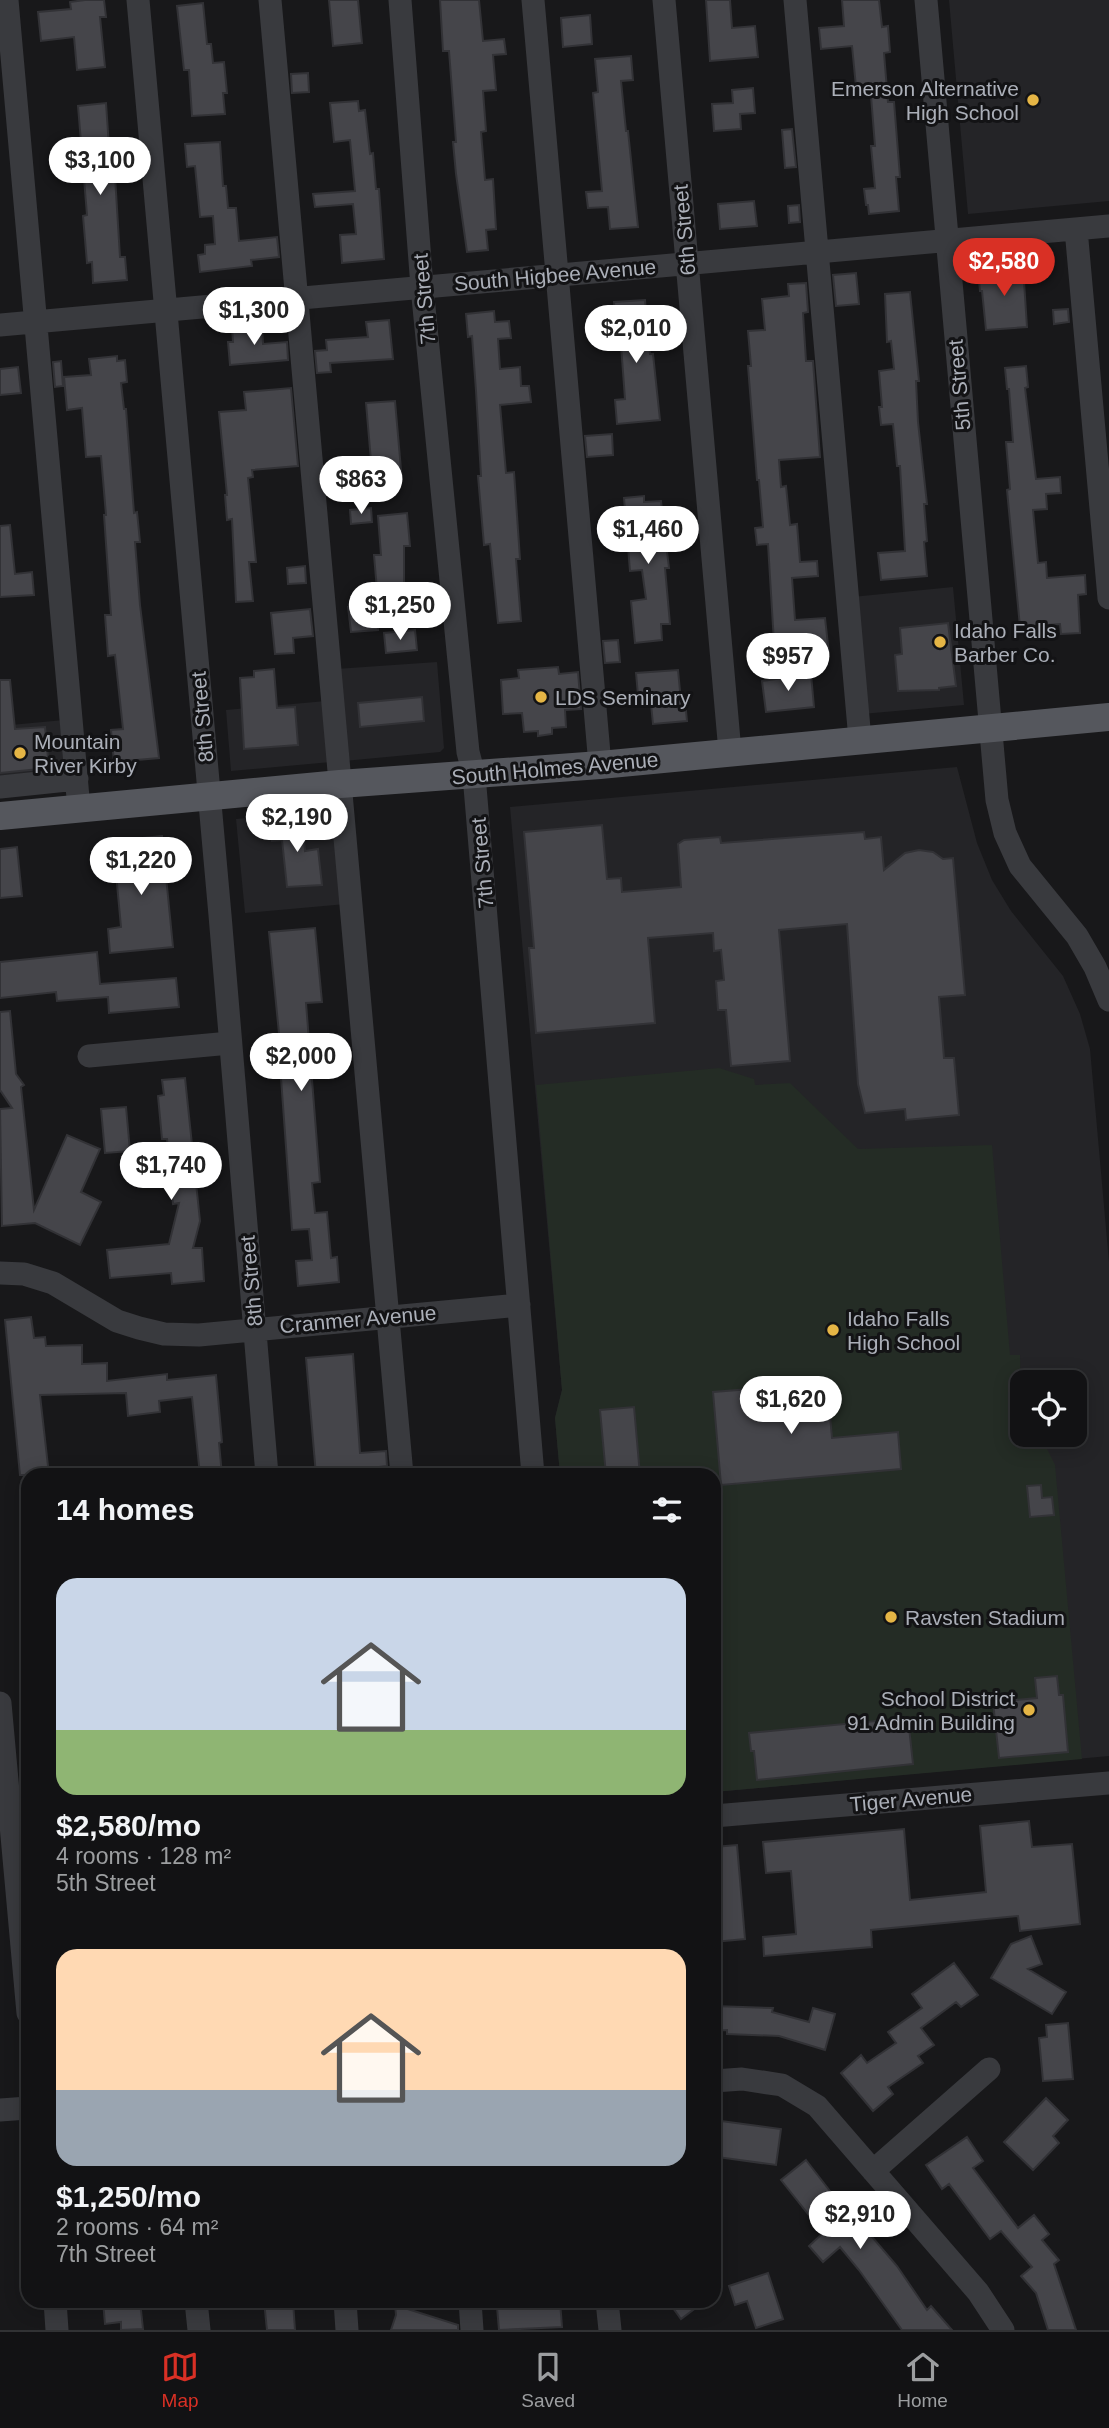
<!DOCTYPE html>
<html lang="en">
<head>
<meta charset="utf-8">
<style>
	body { margin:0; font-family:Helvetica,sans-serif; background:#1b1b1d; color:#f1f3f6; height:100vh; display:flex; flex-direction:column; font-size:26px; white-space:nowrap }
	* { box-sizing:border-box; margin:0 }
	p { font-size:23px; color:#9c9ea0 }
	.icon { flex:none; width:38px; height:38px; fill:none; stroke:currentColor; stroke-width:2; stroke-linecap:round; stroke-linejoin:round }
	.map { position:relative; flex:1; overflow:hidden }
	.panel { position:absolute; left:21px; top:1468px; width:700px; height:840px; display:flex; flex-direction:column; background:#121214; border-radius:21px; box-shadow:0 4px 18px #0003,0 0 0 2px #313234 }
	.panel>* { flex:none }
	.fabs { position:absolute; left:1010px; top:1370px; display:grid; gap:14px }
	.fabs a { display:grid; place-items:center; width:77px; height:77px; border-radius:14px; background:#121214; box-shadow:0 4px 18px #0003,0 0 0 2px #313234; font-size:35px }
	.price { position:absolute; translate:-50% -60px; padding:0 16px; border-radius:24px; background:#fff; color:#222; font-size:23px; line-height:46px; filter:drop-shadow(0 2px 4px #0008) }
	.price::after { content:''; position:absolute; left:50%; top:42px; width:21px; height:16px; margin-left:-10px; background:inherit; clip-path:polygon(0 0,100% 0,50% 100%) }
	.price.active { background:#d93025; color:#fff }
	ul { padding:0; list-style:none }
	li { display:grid; align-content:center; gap:14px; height:371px; padding:0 35px }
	li span { display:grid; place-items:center; height:217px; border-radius:21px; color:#555 }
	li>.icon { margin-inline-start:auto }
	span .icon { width:126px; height:126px; fill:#fffc; stroke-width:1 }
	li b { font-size:30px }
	h2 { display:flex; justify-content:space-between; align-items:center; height:84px; padding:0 35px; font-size:30px }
	.tabs { display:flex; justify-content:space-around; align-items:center; height:98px; border-top:2px solid #313234; background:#121214; font-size:19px; color:#9c9ea0 }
	.tabs a { display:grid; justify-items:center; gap:4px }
	.tabs .active { color:#d93025 }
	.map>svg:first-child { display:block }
	.built { fill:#242427; fill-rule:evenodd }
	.green { fill:#242c25 }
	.building { fill:#45454a; stroke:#323236; stroke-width:2 }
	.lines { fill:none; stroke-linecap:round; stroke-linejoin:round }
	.minor { stroke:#393a3e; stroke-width:23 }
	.major { stroke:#55575d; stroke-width:28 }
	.poi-dot { fill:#e5b545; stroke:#131315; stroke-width:2.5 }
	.labels { text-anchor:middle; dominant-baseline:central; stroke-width:6; stroke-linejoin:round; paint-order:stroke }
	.poi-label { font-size:21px; fill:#abafb8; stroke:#131315; text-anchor:start }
	.street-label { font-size:21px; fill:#abafb8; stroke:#131315 }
</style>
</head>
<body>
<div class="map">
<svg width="1109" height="2330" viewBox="0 0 1109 2330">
	<rect width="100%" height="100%" fill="#18181a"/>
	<path class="built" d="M949 0H1109V201L968 214Z
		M953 587 964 705 862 714 852 597Z
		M437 662 444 748 440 752 344 761 336 669Z
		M326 701 331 762 231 771 226 710Z
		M64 720 70 785 0 792V726Z
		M957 767 977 843 992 880 1011 911 1063 976 1080 1014 1090 1049 1109 1262V1756L714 1792V1475H560L555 1418 562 1390 510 807ZM1022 1382H1074V1435H1022Z
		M336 810 346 904 245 913 236 819Z"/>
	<path class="green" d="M719 1068 754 1079 755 1085 790 1083 858 1149 992 1145 1010 1355H1020L1022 1435H1040L1055 1465 1082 1759 714 1792V1475H560L555 1418 562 1390 536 1085Z"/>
	<path class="building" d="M85 0H104L106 17H100L105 67 77 70 74 37 41 41 38 12 71 9 70 2Z
		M329 0H358L362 43 333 46Z
		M440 0H479L483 41 504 39 506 54 493 55 496 90 483 91 486 131 481 132 485 180 493 179 496 229 486 230 488 250 467 252 456 174 453 142H456L449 51H443Z
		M706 0H730L732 28 755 26 758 57 710 61Z
		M842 0H879L882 27 888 26 890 52 884 53 888 102H894L900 177H896L899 211 869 214 868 205H866L864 189 875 188 871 146H875L871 96 857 97 852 46 821 49 819 28 844 26Z
		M203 3 207 44H211L213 63 224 62 227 93H223L225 114 192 116 189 70H184L177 6Z
		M590 15 592 44 563 47 561 18Z
		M631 56 633 80 621 81 626 131H628L638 227 610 229 608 207 588 208 586 192 602 191 593 93 598 92 595 59Z
		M308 73 309 92 292 93 291 74Z
		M753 88 755 113 740 114 741 129 714 131 712 104 733 103 732 90Z
		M358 101 359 111 365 110 370 154 373 153 376 189H379L384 259 342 263 340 235 356 234 353 204 315 207 313 194 355 191 350 140 334 142 330 103Z
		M106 103 111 176H115L120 257H125L127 280 93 283 92 262 87 263 83 216 87 215 78 106Z
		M792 129 796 167 785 168 782 130Z
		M220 142 223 186H226L228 208H236L239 241 277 237 279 257 251 260 252 266 200 272 198 255 205 254V245L215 244 213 216 200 217 195 166 187 167 185 144Z
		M754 201 757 226 720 229 718 204Z
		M799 205 800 222 789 223 788 206Z
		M1023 266 1027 327 986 330 982 291H980L978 270Z
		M856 273 859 304 836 306 833 275Z
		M806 283 808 312 803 313 806 361H813L820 457 779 460 781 487 786 486 790 525 797 524 800 562 817 561 818 576 792 578 795 620 825 618 829 654 804 657 803 641 774 643 768 544 757 545 755 528 763 527 759 480H757L748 366H751L748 331 765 330 762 299 789 296 788 284Z
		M910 292 919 381H916L918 422 927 504H924L927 541 924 542 927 576 881 580 878 553 905 551 900 466H897L893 424 881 425 879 407H882L879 371 894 369 891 341 887 342 885 294Z
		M645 300 650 354H653L660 420 617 424 615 400 625 399 621 345H617L614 302Z
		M1068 309 1069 322 1054 324 1053 310Z
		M494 311 495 322 509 321 511 338 498 339 500 369 520 367 521 386H529L531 402 500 405 506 473 514 472 520 559H516L521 621 498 623 490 544 484 545 478 476H481L476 391 472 336 468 337 466 314Z
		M389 320 393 359 330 363 331 372 317 373 315 351 327 350 326 340 368 337 366 322Z
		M262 325 263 344 287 342 288 360 230 365 228 342H233L232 328Z
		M117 356V361L125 360 127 382 121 383 124 409H126L134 513 137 512 140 542H135L140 605 159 758 114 762 111 730 123 729 115 655 108 656 105 615H111L104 515H106L101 456 86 457 82 408 67 410 64 377 91 375 89 359Z
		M61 361 63 386 55 387 53 362Z
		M1026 366 1028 387 1025 388 1036 479 1060 477 1061 493 1046 494 1047 509 1033 510 1038 563 1046 562 1047 578 1085 575 1086 594 1078 595 1080 633 1061 634 1060 624 1020 627 1007 490 1010 489 1006 442H1013L1009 389H1007L1005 368Z
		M18 367 21 393 0 395V369Z
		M291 388 298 466 252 470 253 477 248 478 256 562H249L253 601 236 602 232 519 227 520 225 495H227L219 412 246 410 244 392Z
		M395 401 402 481 373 484 366 403Z
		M612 434 613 455 587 457 585 436Z
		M644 496V502L661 501 669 568H665L670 624H661L662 640 635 643 631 601 646 599 642 570 630 571 624 498Z
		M371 508 372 522 351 524 350 510Z
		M407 513 410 546H404V587L377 590 374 555H381L378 516Z
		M10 525 15 574 32 572 34 595 0 597V526Z
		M305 566 306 583 288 584 287 568Z
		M376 604 378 630 351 632 348 607Z
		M310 609 313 636 293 638 294 653 275 654 271 613Z
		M948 623 956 686 939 688V690L898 691 895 655 902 654 900 628Z
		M415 630 417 650 386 653 384 633Z
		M618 640 620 662 605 663 603 641Z
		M558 667 559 674 578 672 581 709 565 710 566 727 552 728V734L538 736V731L524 732 522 713 503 714 501 680 519 678 518 670Z
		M274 669 277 708 295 707 298 745 244 749 240 678 254 677V671Z
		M678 670 681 701H685L687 721 653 724 650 694 638 695 636 673Z
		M811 674 814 707 766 712 762 681Z
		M0 680H10L15 729 45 727 49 768 0 773Z
		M422 697 424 721 360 727 358 703Z
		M302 818 305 851 318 849 322 885 287 887 282 840 272 841 270 822Z
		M602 825 607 879 621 878 622 892 681 887 678 844 684 840 720 837 721 843 864 832 865 839 881 837 884 870 905 853 919 850 933 852 943 859 953 858 965 995 939 997 944 1058H954L959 1115 906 1120 905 1109 865 1113 858 1084 847 924 779 930 790 1061 731 1066 726 1010H718L716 981 724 980 721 950 714 951 713 933 648 938 655 1023 536 1033 529 948H534L524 832Z
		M162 836 173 947 110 953 108 929 121 927 113 841Z
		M17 847 22 896 0 898V849Z
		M315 928 322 1002 306 1003 320 1182 312 1183 315 1213 327 1212 331 1258 337 1257 339 1282 298 1286 296 1261 312 1260 309 1229 292 1230 280 1064H282L269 932Z
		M97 952 100 984 176 978 179 1007 109 1013 108 997 57 1001 56 992 0 998V962Z
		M10 1011 16 1074 24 1085 21 1087 34 1210 67 1135 100 1149 81 1192 101 1202 80 1245 35 1223 2 1226 0 1109 12 1108 0 1090V1012Z
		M185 1078 200 1221 193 1248H202L204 1281 172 1284 171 1273 110 1278 107 1250 169 1244 179 1203 173 1204 167 1139H162L158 1096 164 1095 162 1080Z
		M126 1107 130 1151 105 1153 101 1109Z
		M31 1317 34 1338 45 1337 46 1346 82 1345V1364L107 1363V1381L167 1374V1380L216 1375 222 1442 219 1443 222 1475H200L192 1397 159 1401 160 1412 128 1416 126 1393 40 1395 49 1475H20L5 1320Z
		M353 1354 360 1453 386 1451 387 1466 354 1470 355 1475H316L306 1358Z
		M783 1378V1386L827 1382 832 1438 898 1432 901 1469 721 1485 713 1392 750 1389 749 1381Z
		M634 1407 640 1475H606L600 1410Z
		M1041 1485 1042 1498 1052 1497 1054 1515 1030 1517 1027 1486Z
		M1057 1676 1059 1695H1063L1068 1752 999 1758 993 1702 1037 1698 1035 1678Z
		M908 1718 913 1764 757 1780 754 1751H751L749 1733Z
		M1029 1821 1032 1847 1072 1844 1080 1924 1020 1931 1018 1916 871 1930 872 1947 764 1956 763 1937 796 1934 791 1871 766 1873 763 1842 904 1829 910 1900 986 1892 980 1826Z
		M737 1845 745 1939 714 1942V1847Z
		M1031 1936 1042 1964 1028 1969 1066 1992 1052 2014 991 1978 1011 1944Z
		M954 1963 978 1995 961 2007 956 2002 921 2028 934 2045 918 2056 923 2063 888 2087 893 2094 873 2111 841 2073 861 2055 867 2063 896 2043 888 2032 922 2008 912 1994Z
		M714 2006 773 2008 772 2012 809 2022 813 2008 835 2014 825 2050 779 2036 727 2034V2030L714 2031Z
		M1068 2023 1073 2079 1043 2081 1039 2038 1047 2037 1046 2025Z
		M1046 2098 1068 2120 1053 2136 1059 2143 1033 2170 1004 2142Z
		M721 2121 781 2129 776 2165 717 2157Z
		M967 2137 983 2161 973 2168 1018 2228 1034 2215 1049 2234 1042 2240 1059 2260 1054 2264 1076 2330H1048L1036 2293 1021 2276 1032 2267 1001 2231 990 2239 949 2184 942 2189 926 2165Z
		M806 2160 847 2213 850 2211 897 2266 927 2310 931 2306 952 2330H902L859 2270 840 2247 823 2262 809 2246 823 2233 781 2180Z
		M768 2273 783 2319 756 2328 747 2301 735 2305 729 2286Z
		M103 2301H140L143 2329 121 2330V2322L105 2324Z
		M264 2301H293L295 2330H267Z
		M560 2301 562 2327 499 2330 497 2307Z
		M668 2301H705L681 2319Z
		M395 2305 458 2325V2330H391L396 2315Z"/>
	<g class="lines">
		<path class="minor" d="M7 0 79 809
			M138 0 220 915 267 1475
			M270 0 402 1475
			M400 0 422 287 468 752 474 775 533 1475
			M533 0 600 765
			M664 0 730 752
			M795 0 860 740
			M926 0 997 800 1005 833 1020 866 1077 936 1095 967 1109 1000
			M1076 229 1109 598
			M0 325 1109 226
			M0 787 77 779
			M89 1056 230 1043
			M0 1273 24 1274 53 1283 117 1321 139 1328 164 1334 199 1335 519 1305
			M0 1703 28 2013
			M714 1816 1109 1783
			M714 2081 742 2079 782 2085 817 2106 978 2292 1003 2330
			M0 2110 28 2108
			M873 2171 989 2069
			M55 2301 57 2330
			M196 2301 199 2330
			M345 2301 347 2330
			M470 2301 472 2330
			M607 2301 610 2330"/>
		<path class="major" d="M0 816 340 784 600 765 1109 717"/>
	</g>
	<g class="poi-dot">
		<circle cx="1033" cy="100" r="7"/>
		<circle cx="940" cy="642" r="7"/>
		<circle cx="541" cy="697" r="7"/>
		<circle cx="20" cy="753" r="7"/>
		<circle cx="833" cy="1330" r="7"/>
		<circle cx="891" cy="1617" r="7"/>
		<circle cx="1029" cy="1710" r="7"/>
	</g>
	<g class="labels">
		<g class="poi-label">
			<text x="1019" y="88" text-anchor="end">Emerson Alternative<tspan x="1019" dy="24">High School</tspan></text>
			<text x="954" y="630">Idaho Falls<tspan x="954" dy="24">Barber Co.</tspan></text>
			<text x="555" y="697">LDS Seminary</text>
			<text x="34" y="741">Mountain<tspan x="34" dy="24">River Kirby</tspan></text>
			<text x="847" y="1318">Idaho Falls<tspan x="847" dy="24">High School</tspan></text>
			<text x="905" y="1617">Ravsten Stadium</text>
			<text x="1015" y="1698" text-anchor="end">School District<tspan x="1015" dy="24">91 Admin Building</tspan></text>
		</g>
		<g class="street-label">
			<text transform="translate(684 230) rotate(-95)">6th Street</text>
			<text transform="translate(555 275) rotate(-5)">South Higbee Avenue</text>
			<text transform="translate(424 299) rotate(-95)">7th Street</text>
			<text transform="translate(959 385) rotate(-95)">5th Street</text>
			<text transform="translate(202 717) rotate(-95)">8th Street</text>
			<text transform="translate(555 768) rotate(-5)">South Holmes Avenue</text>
			<text transform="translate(482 863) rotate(-95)">7th Street</text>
			<text transform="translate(251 1281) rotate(-95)">8th Street</text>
			<text transform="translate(358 1319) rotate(-5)">Cranmer Avenue</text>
			<text transform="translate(911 1799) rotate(-5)">Tiger Avenue</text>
		</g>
	</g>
</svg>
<div class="fabs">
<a><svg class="icon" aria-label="locate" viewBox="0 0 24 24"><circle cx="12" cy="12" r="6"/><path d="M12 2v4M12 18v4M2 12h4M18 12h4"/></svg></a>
</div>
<b class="price" style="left:100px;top:197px">$3,100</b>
<b class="price active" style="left:1004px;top:298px">$2,580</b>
<b class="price" style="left:254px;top:347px">$1,300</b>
<b class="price" style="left:636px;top:365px">$2,010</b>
<b class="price" style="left:361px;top:516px">$863</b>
<b class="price" style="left:648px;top:566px">$1,460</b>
<b class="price" style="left:400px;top:642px">$1,250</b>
<b class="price" style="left:788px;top:693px">$957</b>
<b class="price" style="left:297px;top:854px">$2,190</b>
<b class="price" style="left:141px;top:897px">$1,220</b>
<b class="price" style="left:301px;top:1093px">$2,000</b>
<b class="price" style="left:171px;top:1202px">$1,740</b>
<b class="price" style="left:791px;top:1436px">$1,620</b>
<b class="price" style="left:860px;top:2251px">$2,910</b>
<section class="panel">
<h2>14 homes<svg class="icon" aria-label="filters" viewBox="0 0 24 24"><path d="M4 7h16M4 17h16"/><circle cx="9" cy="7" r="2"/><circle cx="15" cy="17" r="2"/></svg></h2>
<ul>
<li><span style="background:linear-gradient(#c9d6e8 70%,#8fb573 0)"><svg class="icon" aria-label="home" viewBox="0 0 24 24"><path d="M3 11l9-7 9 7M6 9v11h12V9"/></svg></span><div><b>$2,580/mo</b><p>4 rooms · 128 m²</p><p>5th Street</p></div></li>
<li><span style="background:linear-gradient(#ffd9b3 65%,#9aa5b1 0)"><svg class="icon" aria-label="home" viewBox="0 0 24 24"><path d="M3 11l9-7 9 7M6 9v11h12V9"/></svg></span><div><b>$1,250/mo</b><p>2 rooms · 64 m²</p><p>7th Street</p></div></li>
</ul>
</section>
</div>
<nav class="tabs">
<a class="active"><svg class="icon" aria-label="map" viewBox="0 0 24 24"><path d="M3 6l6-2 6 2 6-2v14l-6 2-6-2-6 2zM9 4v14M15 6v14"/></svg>Map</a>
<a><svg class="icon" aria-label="saved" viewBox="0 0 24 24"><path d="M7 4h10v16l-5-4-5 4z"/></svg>Saved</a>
<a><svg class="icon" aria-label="home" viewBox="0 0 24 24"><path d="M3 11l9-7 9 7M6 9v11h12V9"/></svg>Home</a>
</nav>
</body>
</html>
